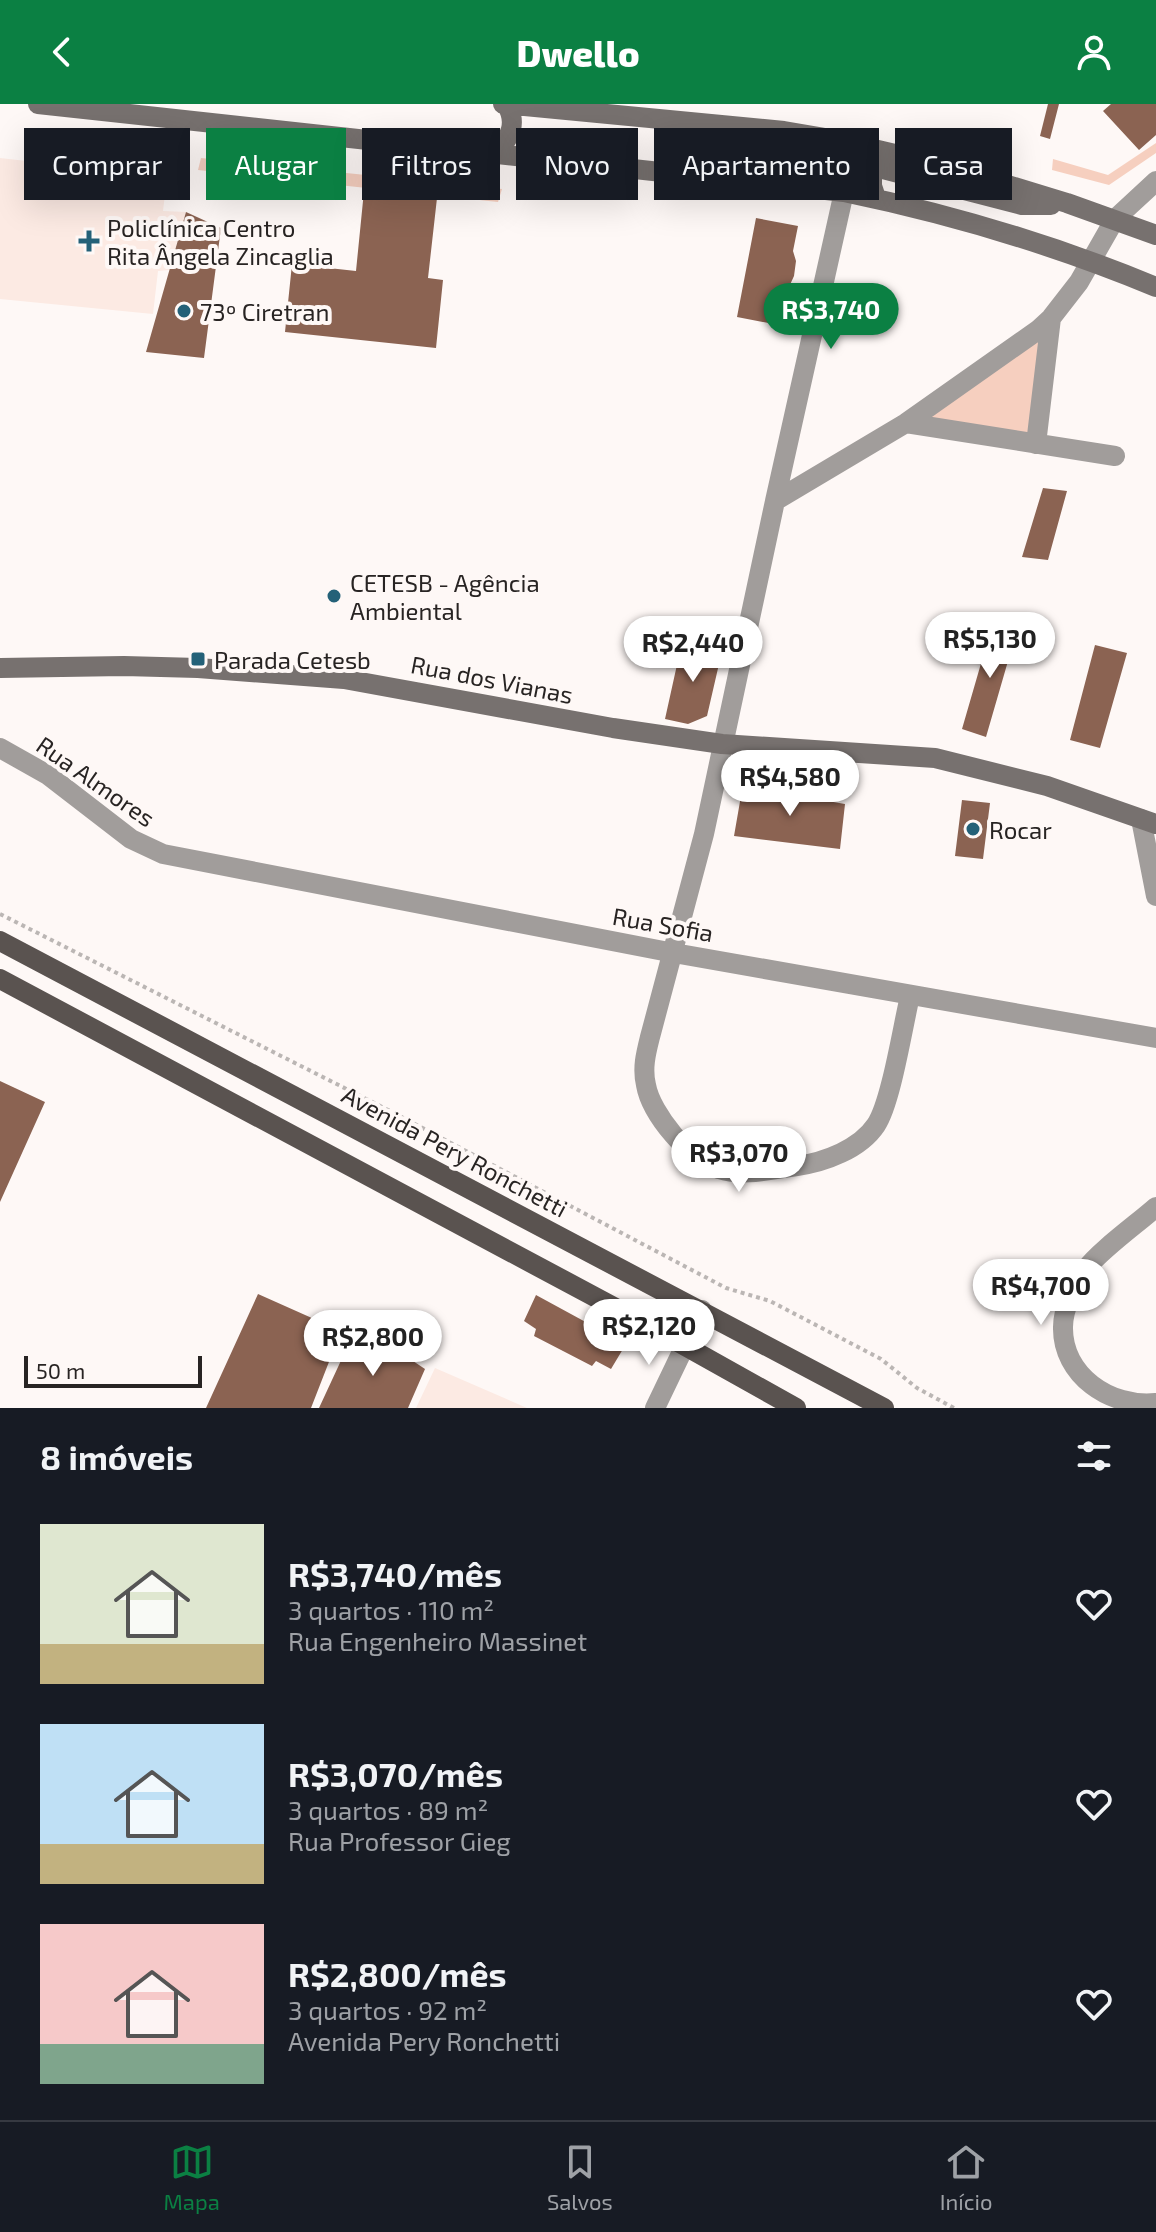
<!DOCTYPE html>
<html lang="pt">
<head>
<meta charset="utf-8">
<style>
	body { margin:0; font-family:"Exo 2",sans-serif; background:#242831; color:#f1f3f6; height:100vh; display:flex; flex-direction:column; font-size:30px; white-space:nowrap }
	* { box-sizing:border-box; margin:0 }
	p { font-size:26px; color:#9ea1a6 }
	.icon { flex:none; width:44px; height:44px; fill:none; stroke:currentColor; stroke-width:2; stroke-linecap:round; stroke-linejoin:round }
	.map { position:relative; height:1304px; overflow:hidden }
	.sheet { display:flex; flex-direction:column; background:#171b24; flex:1 }
	.sheet>* { flex:none }
	.hud { position:absolute; left:24px; top:24px; width:1108px; height:72px; display:flex; gap:16px }
	.scale { position:absolute; left:24px; bottom:20px; width:178px; box-sizing:border-box; padding-left:8px; border:4px solid #282423; border-top:0; font-size:22px; line-height:28px; white-space:nowrap; color:#282423; -webkit-text-stroke:6px #fef8f6; paint-order:stroke }
	.price { position:absolute; translate:-50% -68px; padding:0 18px; border-radius:28px; background:#fff; color:#222; font-size:26px; line-height:52px; filter:drop-shadow(0 2px 4px #0008) }
	.price::after { content:''; position:absolute; left:50%; top:48px; width:24px; height:18px; margin-left:-12px; background:inherit; clip-path:polygon(0 0,100% 0,50% 100%) }
	.price.selected { background:#0b8043; color:#fff }
	ul { padding:0; list-style:none }
	li { display:flex; align-items:center; gap:24px; height:200px; padding:0 40px }
	li span { display:grid; place-items:center; flex:none; width:224px; height:160px; border-radius:0px; color:#555 }
	li>.icon { margin-inline-start:auto }
	span .icon { width:96px; height:96px; fill:#fffc; stroke-width:1 }
	li b { font-size:34px }
	h2 { display:flex; justify-content:space-between; align-items:center; height:96px; padding:0 40px; font-size:34px }
	.pill { padding:0 28px; border-radius:0px; background:#171b24; box-shadow:0 8px 32px #0002; font-size:28px; line-height:72px }
	.pill.selected { background:#0b8043; color:#fff }
	header { display:flex; justify-content:space-between; align-items:center; height:104px; padding:0 40px; background:#0b8043; color:#fff; font-size:36px; font-weight:800 }
	.dock { display:flex; justify-content:space-around; align-items:center; height:112px; border-top:2px solid #363941; background:#171b24; font-size:22px; color:#9ea1a6 }
	.dock a { display:grid; justify-items:center; gap:4px }
	.dock .selected { color:#0b8043 }
	.map>svg:first-child { display:block }
	.built { fill:#fceae3 }
	.green { fill:#f6cfbf }
	.building { fill:#8b6352 }
	.lines { fill:none; stroke-linecap:round; stroke-linejoin:round }
	.path { stroke:#bbb6b4; stroke-width:4; stroke-dasharray:4 4; stroke-linecap:butt }
	.street { stroke:#a19d9b; stroke-width:20 }
	.secondary { stroke:#77716f; stroke-width:20 }
	.primary { stroke:#5a5350; stroke-width:20 }
	.poi-dot { fill:#246178; stroke:#fef8f6; stroke-width:3 }
	.labels { text-anchor:middle; dominant-baseline:central; stroke-width:8; stroke-linejoin:round; paint-order:stroke }
	.poi-label { font-size:24px; fill:#282423; stroke:#fef8f6; text-anchor:start }
	.street-label { font-size:24px; fill:#282423; stroke:#fef8f6 }
</style>
</head>
<body>
<header><svg class="icon" aria-label="back" viewBox="0 0 24 24"><path d="M15 5l-7 7 7 7"/></svg>Dwello<svg class="icon" aria-label="person" viewBox="0 0 24 24"><circle cx="12" cy="8" r="4"/><path d="M4 21q1-7 8-7t8 7"/></svg></header>
<div class="map">
<svg width="1156" height="1304" viewBox="0 0 1156 1304">
	<rect width="100%" height="100%" fill="#fef8f6"/>
	<path class="built" d="M0 54 167 73 163 107 186 108 169 166 158 167 153 210 0 195Z
		M435 1264 527 1304H416Z"/>
	<path class="green" d="M1156 39V49L1109 81 1052 66 1053 55 1108 71Z
		M201 54 502 85 498 98 198 66Z
		M1039 228 1032 338 919 312Z"/>
	<path class="building" d="M1048 0H1059L1050 35 1040 32Z
		M1111 0H1156V31L1139 46 1103 7Z
		M364 87 437 94 428 174 443 176 436 244 285 228 292 160 356 167Z
		M186 108 221 124 204 254 146 248Z
		M756 114 798 122 793 147 796 157 794 172 783 196 779 221 737 213Z
		M1043 384 1067 387 1048 456 1022 453Z
		M993 518 1017 526 986 633 962 625Z
		M682 538 722 547 707 612 688 620 665 615Z
		M1095 541 1127 549 1100 644 1070 636Z
		M777 681H795L793 691 845 700 840 745 734 732 742 686 776 690Z
		M962 696 990 699 983 755 955 752Z
		M0 977 45 998 0 1098Z
		M258 1190 341 1227 311 1304H206Z
		M536 1191 626 1240 611 1265 596 1257 592 1262 534 1232 536 1225 524 1217Z
		M351 1235 386 1239 425 1265 408 1304H319Z"/>
	<g class="lines">
		<path class="path" d="M0 810 394 1009 726 1184 770 1197 881 1255 917 1284 954 1304"/>
		<path class="street" d="M906 319 1115 352
			M1036 340 1051 214
			M775 397 844 88
			M0 644 48 671 131 735 163 750 674 849 1156 934
			M1141 715 1156 792
			M910 892C903 921 891 999 876 1021 860 1045 825 1058 797 1062 772 1065 744 1073 719 1065 690 1057 651 1010 646 981 642 964 646 949 650 933L704 730 775 397 906 319 1038 226 1051 214 1079 178 1115 115 1156 77
			M1156 1103C1138 1119 1099 1147 1086 1165 1075 1180 1063 1204 1063 1223 1062 1271 1110 1304 1156 1299
			M655 1304 702 1206"/>
		<path class="secondary" d="M38 0 844 88C950 110 1055 141 1156 183
			M503 0 784 27 831 35 942 61 1067 99 1156 131
			M497 49C510 33 518 19 506 0
			M789 70C806 72 819 75 823 55L816 47 789 36
			M876 94 872 82V70L876 65H883L1022 101H1051
			M0 564 124 562 198 564 344 575 613 624 722 640 935 654 1047 682 1156 720"/>
		<path class="primary" d="M0 837 884 1304
			M0 875 653 1224 796 1304"/>
	</g>
	<g class="poi-dot">
		<path d="M85 125h8v8h8v8h-8v8h-8v-8h-8v-8h8z"/>
		<circle cx="184" cy="207" r="8"/>
		<circle cx="334" cy="492" r="8"/>
		<rect x="190" y="547" width="16" height="16" rx="4"/>
		<circle cx="973" cy="725" r="8"/>
	</g>
	<g class="labels">
		<g class="poi-label">
			<text x="107" y="123">Policlínica Centro<tspan x="107" dy="28">Rita Ângela Zincaglia</tspan></text>
			<text x="200" y="207">73º Ciretran</text>
			<text x="350" y="478">CETESB - Agência<tspan x="350" dy="28">Ambiental</tspan></text>
			<text x="214" y="555">Parada Cetesb</text>
			<text x="989" y="725">Rocar</text>
		</g>
		<g class="street-label">
			<text transform="translate(492 575) rotate(11)">Rua dos Vianas</text>
			<text transform="translate(96 677) rotate(35)">Rua Almores</text>
			<text transform="translate(663 820) rotate(10)">Rua Sofia</text>
			<text transform="translate(455 1047) rotate(28)">Avenida Pery Ronchetti</text>
		</g>
	</g>
</svg>
<div class="scale">50 m</div>
<b class="price selected" style="left:831px;top:247px">R$3,740</b>
<b class="price" style="left:990px;top:576px">R$5,130</b>
<b class="price" style="left:693px;top:580px">R$2,440</b>
<b class="price" style="left:790px;top:714px">R$4,580</b>
<b class="price" style="left:739px;top:1090px">R$3,070</b>
<b class="price" style="left:1041px;top:1223px">R$4,700</b>
<b class="price" style="left:649px;top:1263px">R$2,120</b>
<b class="price" style="left:373px;top:1274px">R$2,800</b>
<div class="hud">
<a class="pill">Comprar</a>
<a class="pill selected">Alugar</a>
<a class="pill">Filtros</a>
<a class="pill">Novo</a>
<a class="pill">Apartamento</a>
<a class="pill">Casa</a>
</div>
</div>
<section class="sheet">
<h2>8 imóveis<svg class="icon" aria-label="filters" viewBox="0 0 24 24"><path d="M4 7h16M4 17h16"/><circle cx="9" cy="7" r="2"/><circle cx="15" cy="17" r="2"/></svg></h2>
<ul>
<li><span style="background:linear-gradient(#dfe7d0 75%,#c2b280 0)"><svg class="icon" aria-label="home" viewBox="0 0 24 24"><path d="M3 11l9-7 9 7M6 9v11h12V9"/></svg></span><div><b>R$3,740/mês</b><p>3 quartos · 110 m²</p><p>Rua Engenheiro Massinet</p></div><svg class="icon" aria-label="heart" viewBox="0 0 24 24"><path d="M12 20l-8-8c-3-5 5-10 8-4 3-6 11-1 8 4z"/></svg></li>
<li><span style="background:linear-gradient(#bfe0f5 75%,#c2b280 0)"><svg class="icon" aria-label="home" viewBox="0 0 24 24"><path d="M3 11l9-7 9 7M6 9v11h12V9"/></svg></span><div><b>R$3,070/mês</b><p>3 quartos · 89 m²</p><p>Rua Professor Gieg</p></div><svg class="icon" aria-label="heart" viewBox="0 0 24 24"><path d="M12 20l-8-8c-3-5 5-10 8-4 3-6 11-1 8 4z"/></svg></li>
<li><span style="background:linear-gradient(#f6c9c9 75%,#7fa58c 0)"><svg class="icon" aria-label="home" viewBox="0 0 24 24"><path d="M3 11l9-7 9 7M6 9v11h12V9"/></svg></span><div><b>R$2,800/mês</b><p>3 quartos · 92 m²</p><p>Avenida Pery Ronchetti</p></div><svg class="icon" aria-label="heart" viewBox="0 0 24 24"><path d="M12 20l-8-8c-3-5 5-10 8-4 3-6 11-1 8 4z"/></svg></li>
</ul>
</section>
<nav class="dock">
<a class="selected"><svg class="icon" aria-label="map" viewBox="0 0 24 24"><path d="M3 6l6-2 6 2 6-2v14l-6 2-6-2-6 2zM9 4v14M15 6v14"/></svg>Mapa</a>
<a><svg class="icon" aria-label="saved" viewBox="0 0 24 24"><path d="M7 4h10v16l-5-4-5 4z"/></svg>Salvos</a>
<a><svg class="icon" aria-label="home" viewBox="0 0 24 24"><path d="M3 11l9-7 9 7M6 9v11h12V9"/></svg>Início</a>
</nav>
</body>
</html>
